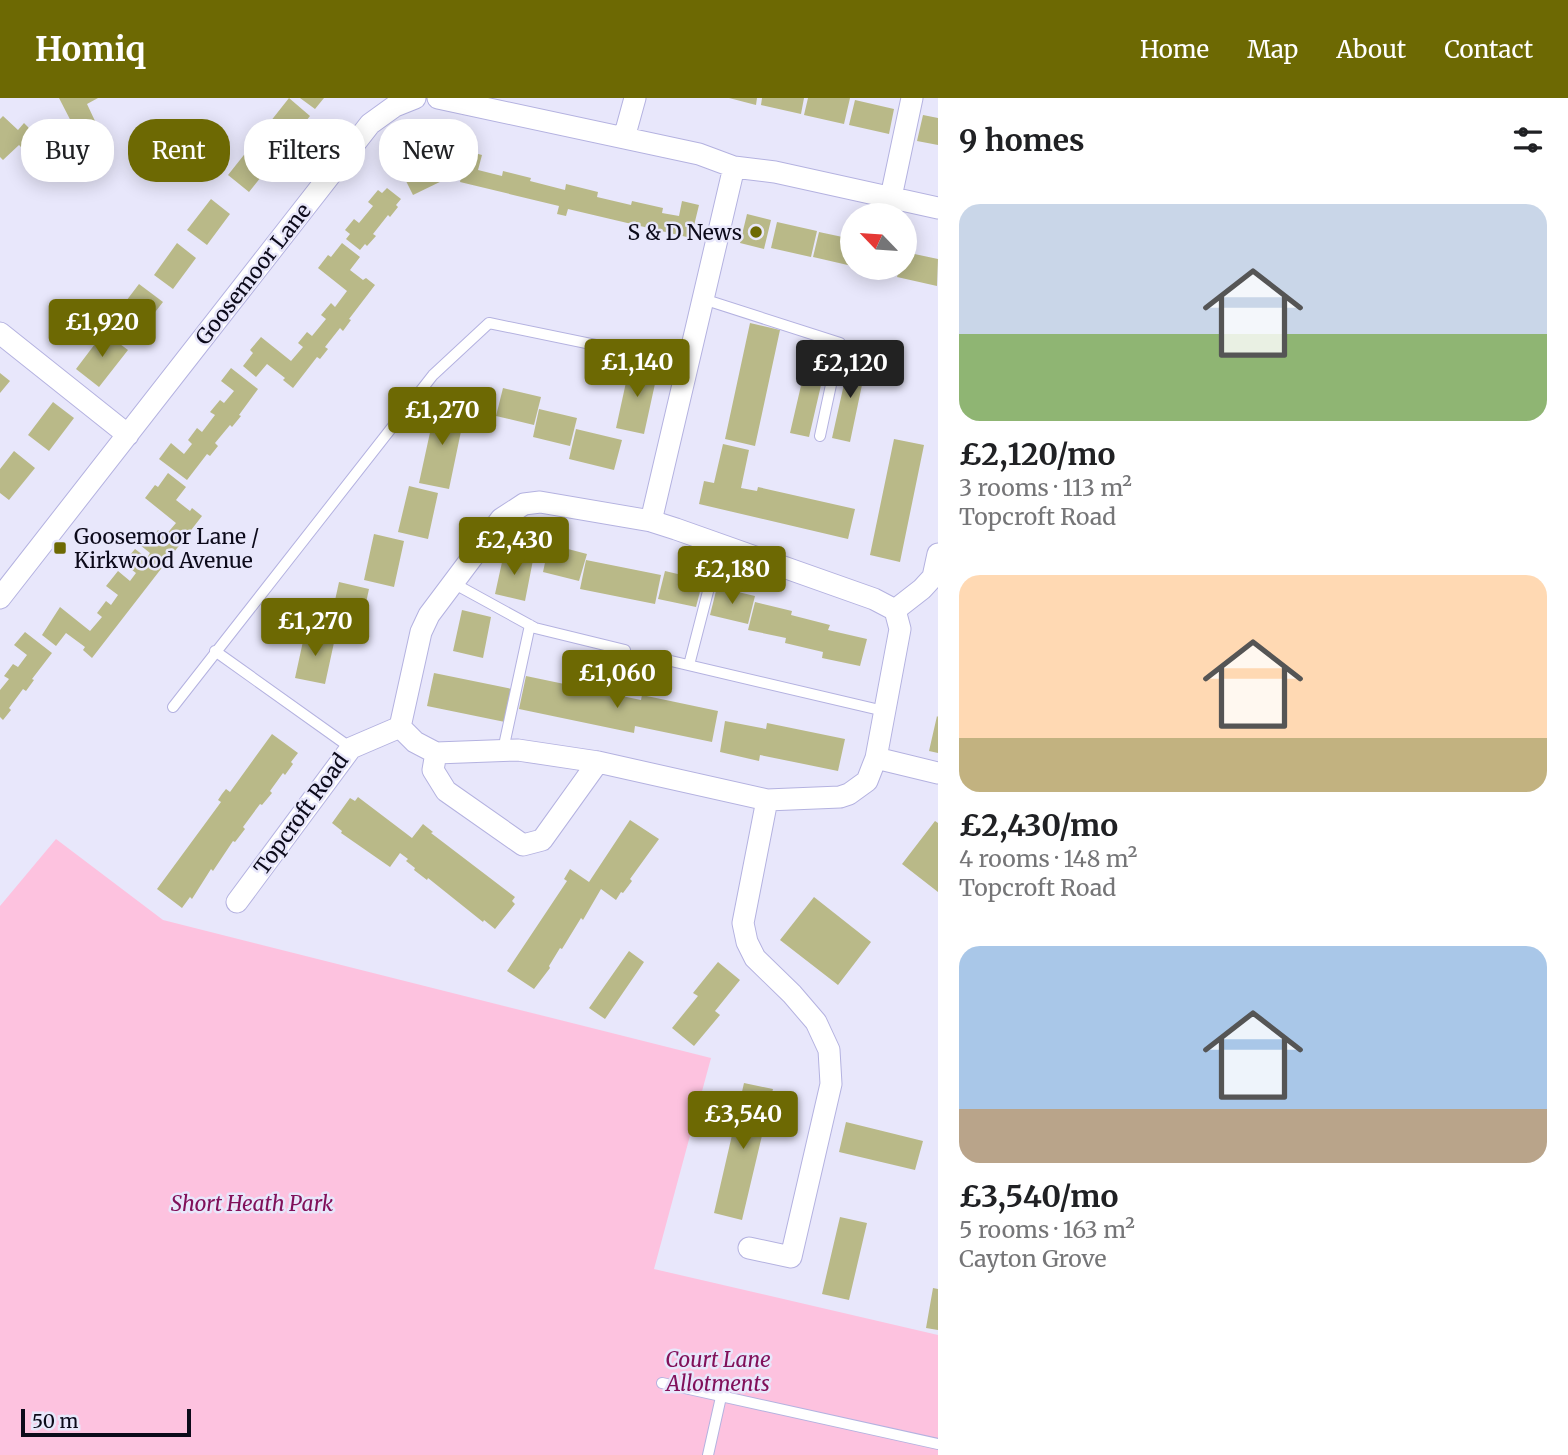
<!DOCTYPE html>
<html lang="en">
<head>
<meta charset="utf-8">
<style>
	body { margin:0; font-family:Merriweather,serif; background:#f2f2f2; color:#202124; height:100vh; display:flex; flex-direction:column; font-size:26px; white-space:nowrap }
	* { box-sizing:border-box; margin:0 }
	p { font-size:23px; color:#757577 }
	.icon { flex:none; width:38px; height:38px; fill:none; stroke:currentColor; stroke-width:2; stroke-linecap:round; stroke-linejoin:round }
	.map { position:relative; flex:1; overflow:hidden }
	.panel { display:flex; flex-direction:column; background:#fff; width:630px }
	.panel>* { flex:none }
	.banner { position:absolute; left:21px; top:21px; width:665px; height:63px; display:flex; gap:14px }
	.needle { width:46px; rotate:295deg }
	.controls { position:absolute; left:840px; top:105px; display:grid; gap:14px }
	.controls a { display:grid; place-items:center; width:77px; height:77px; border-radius:50%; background:#fff; box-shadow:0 4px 18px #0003; font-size:35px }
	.scale { position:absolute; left:21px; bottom:18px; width:170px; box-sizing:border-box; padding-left:7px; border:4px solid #0c0a1a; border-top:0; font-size:19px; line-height:24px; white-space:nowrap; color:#0c0a1a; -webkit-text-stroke:5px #e8e7fb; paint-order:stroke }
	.price { position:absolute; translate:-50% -60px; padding:0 16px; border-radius:7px; background:#6d6903; color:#fff; font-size:23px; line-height:46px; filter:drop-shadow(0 2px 4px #0008) }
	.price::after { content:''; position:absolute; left:50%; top:42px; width:21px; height:16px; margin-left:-10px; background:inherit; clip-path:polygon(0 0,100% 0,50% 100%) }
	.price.selected { background:#222; color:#fff }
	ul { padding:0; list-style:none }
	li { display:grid; align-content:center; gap:14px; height:371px; padding:0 21px }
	li span { display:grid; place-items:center; height:217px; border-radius:21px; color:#555 }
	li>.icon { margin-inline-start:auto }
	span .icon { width:126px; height:126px; fill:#fffc; stroke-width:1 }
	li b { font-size:30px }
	h2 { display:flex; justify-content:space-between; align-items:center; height:84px; padding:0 21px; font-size:30px }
	.tag { padding:0 24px; border-radius:28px; background:#fff; box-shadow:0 4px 18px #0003; font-size:24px; line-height:63px }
	.tag.selected { background:#6d6903; color:#fff }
	header { display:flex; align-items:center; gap:42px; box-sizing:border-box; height:98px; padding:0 35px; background:#6d6903; color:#fff }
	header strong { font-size:33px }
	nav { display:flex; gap:38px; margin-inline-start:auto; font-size:24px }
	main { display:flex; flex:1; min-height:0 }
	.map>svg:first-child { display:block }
	.green { fill:#fdc2df }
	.building { fill:#b9b988 }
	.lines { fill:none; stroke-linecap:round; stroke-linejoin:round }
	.service-casing { stroke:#b4b2e0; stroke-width:12 }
	.minor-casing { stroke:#b4b2e0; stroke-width:23 }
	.service { stroke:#fff; stroke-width:10 }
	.minor { stroke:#fff; stroke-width:21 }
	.poi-dot { fill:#6d6903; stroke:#e8e7fb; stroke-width:2.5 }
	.labels { text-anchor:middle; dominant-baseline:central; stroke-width:5; stroke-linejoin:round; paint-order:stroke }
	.poi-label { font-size:21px; fill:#0c0a1a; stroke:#e8e7fb; text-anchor:end }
	.street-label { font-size:21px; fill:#0c0a1a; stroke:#e8e7fb }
	.park-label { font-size:21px; font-style:italic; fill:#81105a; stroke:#e8e7fb }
</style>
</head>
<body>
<header>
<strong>Homiq</strong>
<nav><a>Home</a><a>Map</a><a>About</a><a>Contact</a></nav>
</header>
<main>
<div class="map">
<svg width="938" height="1357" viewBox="0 0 938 1357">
	<rect width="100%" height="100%" fill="#e8e7fb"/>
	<path class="green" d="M56 741 163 822 711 960 654 1171 938 1237V1357H0V808Z"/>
	<path class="building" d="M59 0H98L87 6 95 23 76 33Z
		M289 0 310 18 249 94 228 77Z
		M300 0H324L315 11Z
		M729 0H757L756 7Z
		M762 0H804L801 16 761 7Z
		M808 0H850L844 26 804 17Z
		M855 2 894 11 889 36 849 27Z
		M923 17 938 20V47L917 43Z
		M3 18 18 32 24 25 38 39 25 53 19 47 3 62 0 59V21Z
		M435 49 450 79 413 97 398 67 414 59 420 73 426 70 420 57Z
		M467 53 482 57 478 72 502 78 503 73 531 80 530 83 565 92 566 86 598 94 597 99 631 107 632 103 663 110 662 115 679 118 682 103 699 107 691 140 568 111 566 118 557 116 559 108 460 84Z
		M387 90 401 101 396 107 398 109 390 119 388 117 373 136 376 138 367 148 365 146 360 152 346 141 350 136 345 132 354 121 359 125 373 108 368 104 378 92 382 95Z
		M211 101 230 116 207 147 187 132Z
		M747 116 771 122 764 151 740 145Z
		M777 124 817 133 811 159 771 150Z
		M819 134 852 141V168L813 159Z
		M177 145 196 160 173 191 154 177Z
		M342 145 360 159 350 172 363 182 366 180 375 187 349 221 351 222 343 233 340 230 325 249 328 251 320 261 317 259 293 290 283 282 285 280 267 266 256 279 243 268 253 255 250 252 261 239 291 263 303 249 298 245 307 234 312 238 326 221 321 217 331 205 335 209 347 193 318 170 328 157 331 159Z
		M905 154 938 161 937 188 897 179 900 170H905Z
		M863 170H897L895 178Z
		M139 186 163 204 134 241 111 223Z
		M750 225 780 232 755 348 725 341Z
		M104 234 128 252 99 289 76 271Z
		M809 253 828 257 809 339 790 335Z
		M850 259 867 263 850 344 832 340Z
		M630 266 658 272 644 336 616 330Z
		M231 270 258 291 239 317 241 318 232 329 230 327 215 345 218 348 210 358 207 356 187 382 159 361 171 345 184 356 192 346 188 342 197 330 202 334 215 317 210 314 220 302 224 305 234 293 221 283Z
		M0 275 10 283 0 295Z
		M503 290 541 299 534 327 496 318Z
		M53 304 74 320 49 353 28 337Z
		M436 307 465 314 449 391 419 385Z
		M539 311 577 320 570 348 533 339Z
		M576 331 622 342 614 372 569 361Z
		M894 341 924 347 900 464 870 457Z
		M723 346 749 352 741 390 757 393 758 389 855 411 848 441 699 406 704 383 714 385Z
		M14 353 35 370 9 402 0 395V371Z
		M168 375 186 389 176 402 190 413 192 410 202 418 92 560 83 552 85 549 66 535 56 548 42 537 60 509 90 533 102 519 97 515 106 503 111 507 118 497 106 488 118 473 130 483 136 475 123 465 135 451 147 460 150 455 140 447 146 438 151 442 158 432 165 438 176 425 145 400 155 387 158 389Z
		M409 388 438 395 428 441 398 434Z
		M374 436 404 443 394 489 364 482Z
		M549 446 587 456 579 483 543 474Z
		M504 455 533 462 525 503 495 496Z
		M586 462 661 477 655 506 580 491Z
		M665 473 703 482 696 509 658 501Z
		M339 484 369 491 359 537 329 530Z
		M717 489 755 498 748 526 710 517Z
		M755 504 792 513 791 517 830 527 828 532 867 541 860 568 822 560 823 554 785 545 786 540 748 532Z
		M462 512 491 519 483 560 453 553Z
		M25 534 52 555 32 581 34 582 26 593 23 591 9 610 11 612 3 622 0 619V592L9 581 4 578 13 566 18 569 27 557 14 547Z
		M305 534 335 540 325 586 295 580Z
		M434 575 512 591 505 624 427 608Z
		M526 578 641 602 642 597 718 613 712 644 635 628 634 635 519 611Z
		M937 618 938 619V655L929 653Z
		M725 623 766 631 767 625 845 641 838 673 760 657 759 663 720 654Z
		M272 636 298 655 291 664 293 666 285 677 283 675 270 693 272 695 262 707 260 706 243 729 245 731 235 744 233 743 213 773 211 771 192 801 190 799 182 810 157 791 221 704 218 702 222 696 226 691 230 694Z
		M358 699 412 740 423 726 433 734 431 735 515 799 512 803 515 806 495 831 484 822 483 824 428 780 427 782 414 772 415 770 406 763 408 761 400 755 390 769 341 735 342 733 332 725 350 700 355 703Z
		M630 722 659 741 630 781 632 783 623 795 621 794 616 802 601 791 583 822 581 820 562 851 560 850 549 868 550 870 534 891 507 873 567 783 564 781 570 771 589 784Z
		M935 723 938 725V794L902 766Z
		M814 799 871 844 838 887 780 842Z
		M629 853 644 864 605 921 589 910Z
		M718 864 740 882 715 913 720 917 694 948 672 930 698 898 693 895Z
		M744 985 773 991 742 1122 714 1115Z
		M846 1024 923 1043 915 1072 839 1054Z
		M840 1119 867 1125 849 1202 822 1196Z
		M933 1190 938 1191V1232L926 1230Z"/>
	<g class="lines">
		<defs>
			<path id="service" d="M703 201 840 245 820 338
				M453 485 535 530 625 552
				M215 553 351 650
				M671 563 884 613
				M689 567 720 447
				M173 609 433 277 489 225 688 266
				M503 652 530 527
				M662 1285 938 1346
				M708 1357 721 1299"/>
			<path id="minor" d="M438 0 699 56 734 69 775 74 938 110
				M624 40 635 0
				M891 99 912 0
				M0 235 128 337
				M651 423 734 69
				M0 500 370 26 395 8 415 0
				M895 512 922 491 933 479 938 456
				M436 655 433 672 446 693 523 747 542 742 598 664
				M876 660 938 675
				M237 804 351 650 400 629 421 534 429 517 501 421 524 406 540 404 651 423 676 431 874 501 895 512 900 531 876 660 867 683 849 696 840 699 767 702 598 664 518 652 436 655 415 644 400 629
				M749 1150 791 1159 831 986 829 952 816 924 792 896 755 860 747 844 743 825 767 702"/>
		</defs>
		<use href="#service" class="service-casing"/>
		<use href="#minor" class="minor-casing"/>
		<use href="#service" class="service"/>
		<use href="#minor" class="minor"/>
	</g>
	<g class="poi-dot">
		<circle cx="756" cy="134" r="7"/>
		<rect x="53" y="443" width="14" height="14" rx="3.5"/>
	</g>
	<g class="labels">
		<g class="poi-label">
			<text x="742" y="134">S &amp; D News</text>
			<text x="74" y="438" text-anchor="start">Goosemoor Lane /<tspan x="74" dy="24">Kirkwood Avenue</tspan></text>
		</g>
		<g class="street-label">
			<text transform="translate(253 176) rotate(-52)">Goosemoor Lane</text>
			<text transform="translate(301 716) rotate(-54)">Topcroft Road</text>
		</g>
		<g class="park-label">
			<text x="252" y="1105">Short Heath Park</text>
			<text x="718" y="1261">Court Lane<tspan x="718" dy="24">Allotments</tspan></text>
		</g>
	</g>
</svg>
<div class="controls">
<a><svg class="needle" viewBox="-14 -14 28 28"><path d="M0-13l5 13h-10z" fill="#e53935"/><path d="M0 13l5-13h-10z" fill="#757577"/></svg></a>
</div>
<div class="scale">50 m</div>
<b class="price" style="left:102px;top:261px">£1,920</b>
<b class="price" style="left:637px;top:301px">£1,140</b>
<b class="price selected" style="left:850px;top:302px">£2,120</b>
<b class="price" style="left:442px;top:349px">£1,270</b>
<b class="price" style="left:514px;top:479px">£2,430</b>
<b class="price" style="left:732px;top:508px">£2,180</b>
<b class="price" style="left:315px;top:560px">£1,270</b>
<b class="price" style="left:617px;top:612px">£1,060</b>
<b class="price" style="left:743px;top:1053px">£3,540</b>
<div class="banner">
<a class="tag">Buy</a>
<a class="tag selected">Rent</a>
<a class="tag">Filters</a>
<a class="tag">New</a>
</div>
</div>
<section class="panel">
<h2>9 homes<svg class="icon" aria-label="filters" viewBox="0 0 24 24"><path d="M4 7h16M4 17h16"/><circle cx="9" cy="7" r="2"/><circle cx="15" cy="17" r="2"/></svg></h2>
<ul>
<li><span style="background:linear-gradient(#c9d6e8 60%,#8fb573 0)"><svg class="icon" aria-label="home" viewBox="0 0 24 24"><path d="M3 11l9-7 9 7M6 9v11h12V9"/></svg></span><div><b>£2,120/mo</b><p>3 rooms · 113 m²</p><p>Topcroft Road</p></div></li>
<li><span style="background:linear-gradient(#ffd9b3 75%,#c2b280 0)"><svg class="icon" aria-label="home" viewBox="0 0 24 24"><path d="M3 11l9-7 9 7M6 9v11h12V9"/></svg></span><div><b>£2,430/mo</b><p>4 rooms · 148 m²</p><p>Topcroft Road</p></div></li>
<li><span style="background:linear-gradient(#a9c7e8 75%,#b9a48a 0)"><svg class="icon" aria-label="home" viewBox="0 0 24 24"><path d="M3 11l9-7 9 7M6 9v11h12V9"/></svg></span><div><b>£3,540/mo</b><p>5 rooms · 163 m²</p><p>Cayton Grove</p></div></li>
</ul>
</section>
</main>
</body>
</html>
